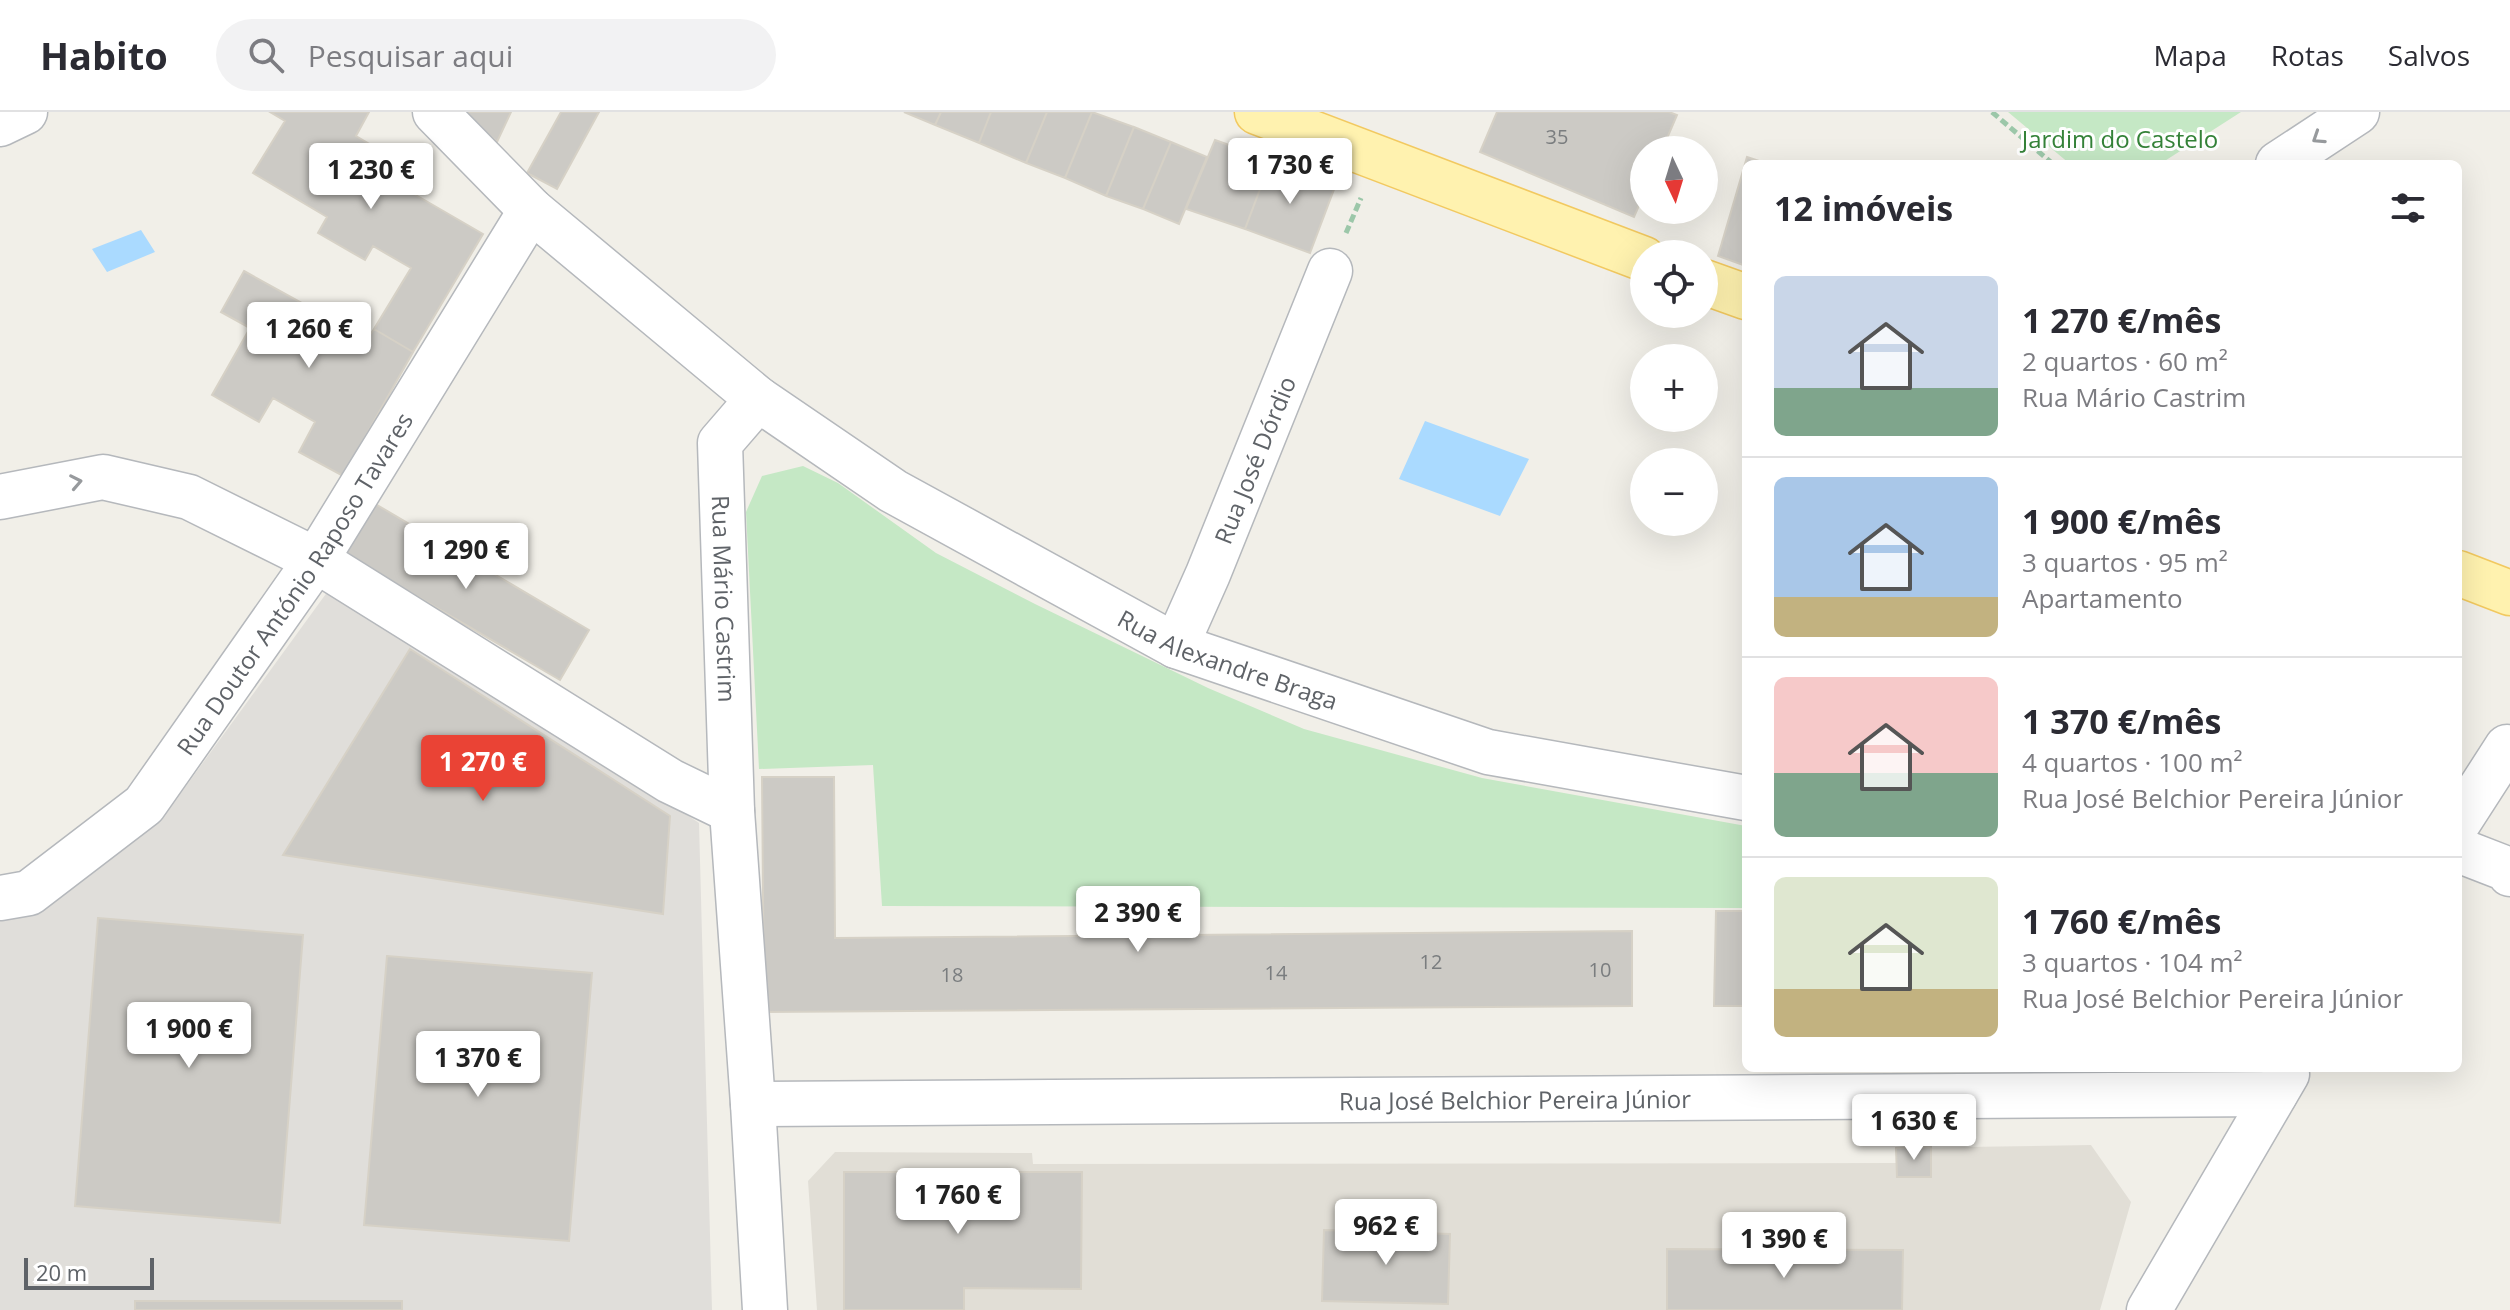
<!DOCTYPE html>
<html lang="pt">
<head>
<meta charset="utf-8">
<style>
	body { margin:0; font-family:"Open Sans",sans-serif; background:#f2f2f3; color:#2b2b33; height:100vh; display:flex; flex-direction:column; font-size:30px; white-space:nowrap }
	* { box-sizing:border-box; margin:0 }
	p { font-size:26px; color:#7c7c81 }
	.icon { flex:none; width:44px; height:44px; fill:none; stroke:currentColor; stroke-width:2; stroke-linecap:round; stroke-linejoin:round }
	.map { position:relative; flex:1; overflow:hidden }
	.panel { position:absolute; left:1742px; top:48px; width:720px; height:912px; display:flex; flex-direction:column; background:#fff; border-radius:12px; box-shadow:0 8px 32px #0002 }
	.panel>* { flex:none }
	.needle { width:52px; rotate:176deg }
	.fabs { position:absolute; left:1630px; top:24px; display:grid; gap:16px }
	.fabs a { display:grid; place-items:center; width:88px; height:88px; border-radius:50%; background:#fff; box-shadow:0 8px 32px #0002; font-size:40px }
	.scale { position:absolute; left:24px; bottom:20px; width:130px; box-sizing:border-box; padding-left:8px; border:4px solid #5f6368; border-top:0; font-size:22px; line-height:28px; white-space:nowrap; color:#5f6368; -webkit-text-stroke:6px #fff; paint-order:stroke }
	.price { position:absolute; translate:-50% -68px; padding:0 18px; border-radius:8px; background:#fff; color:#222; font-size:26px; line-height:52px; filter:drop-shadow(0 2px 4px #0008) }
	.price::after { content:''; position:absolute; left:50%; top:48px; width:24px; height:18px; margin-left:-12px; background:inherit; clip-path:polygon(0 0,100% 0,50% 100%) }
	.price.current { background:#ea4335; color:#fff }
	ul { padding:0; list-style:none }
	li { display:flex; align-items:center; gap:24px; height:200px; padding:0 32px }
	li+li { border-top:2px solid #e1e1e2 }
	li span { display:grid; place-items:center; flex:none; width:224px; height:160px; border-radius:12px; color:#555 }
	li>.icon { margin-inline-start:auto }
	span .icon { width:96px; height:96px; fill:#fffc; stroke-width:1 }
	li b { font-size:34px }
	h2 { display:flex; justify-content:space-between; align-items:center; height:96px; padding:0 32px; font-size:34px }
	header { display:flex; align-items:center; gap:48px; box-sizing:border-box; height:112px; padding:0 40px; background:#fff; border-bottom:2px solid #e1e1e2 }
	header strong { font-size:38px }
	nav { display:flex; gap:44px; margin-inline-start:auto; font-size:28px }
	.search { width:560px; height:72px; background:#f2f2f3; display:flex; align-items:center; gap:20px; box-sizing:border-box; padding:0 28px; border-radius:44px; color:#7c7c81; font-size:30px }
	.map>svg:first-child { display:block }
	.industrial { fill:#e0deda }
	.education { fill:#e1ded6 }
	.green { fill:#c5e8c5 }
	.water { fill:#aadaff }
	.building { fill:#cccac5; stroke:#d6d1c6; stroke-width:2 }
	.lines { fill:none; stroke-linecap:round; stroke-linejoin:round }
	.minor-casing { stroke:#b5b8bc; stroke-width:47 }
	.major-casing { stroke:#f2c960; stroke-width:47 }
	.path { stroke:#9cc7a9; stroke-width:5; stroke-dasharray:8 4; stroke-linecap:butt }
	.minor { stroke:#fff; stroke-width:44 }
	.major { stroke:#fff2af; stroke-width:44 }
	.oneway { stroke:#979a9d }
	.labels { text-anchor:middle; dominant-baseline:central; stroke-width:6; stroke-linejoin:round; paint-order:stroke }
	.number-label { font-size:20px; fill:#7a7d7f }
	.park-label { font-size:24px; fill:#348238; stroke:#fff }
	.street-label { font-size:24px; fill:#5f6368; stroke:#fff }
</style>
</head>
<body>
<header>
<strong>Habito</strong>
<div class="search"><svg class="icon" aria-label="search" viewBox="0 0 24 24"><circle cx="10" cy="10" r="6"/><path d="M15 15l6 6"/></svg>Pesquisar aqui</div>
<nav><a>Mapa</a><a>Rotas</a><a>Salvos</a></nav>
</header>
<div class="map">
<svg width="2510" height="1198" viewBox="0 0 2510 1198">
	<rect width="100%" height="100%" fill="#f1efe8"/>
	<path class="industrial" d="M336 468 699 711 712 1198H0V806L162 707Z"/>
	<path class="education" d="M2091 1033 2131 1090 2100 1198H817L808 1069 835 1040 1032 1041 1033 1052 1896 1051V1036Z"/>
	<path class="green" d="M2008 0H2241L2160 52H2070Z
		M803 354 838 371 936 441 1035 492 1208 576 1304 617 1482 666 1746 714V796L882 794 873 653 759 657 746 400 762 364Z"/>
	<path class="water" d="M141 118 155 140 107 160 92 137Z
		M1425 309 1529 347 1500 404 1399 367Z"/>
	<path class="building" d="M270 0H369L356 24 424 64 414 82 483 122 413 240 374 217 411 156 373 134 365 148 318 121 327 105 253 61 285 9Z
		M462 0H511L497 30Z
		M561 0H599L557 77 527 61Z
		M904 0H941L935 13Z
		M941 0H991L979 31 935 13Z
		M991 0H1047L1026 51 979 31Z
		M1047 0H1092L1065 66 1026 51Z
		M1092 0 1134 15 1106 84 1065 66Z
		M1497 0H1669L1677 3 1662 38H1644V82L1634 105 1480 40Z
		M1134 15 1171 30 1143 97 1106 84Z
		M1215 28 1271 48 1245 117 1186 97Z
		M1171 30 1207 45 1179 112 1143 97Z
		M1747 45 1768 52H1746V154L1718 144Z
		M1271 48 1336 72 1310 141 1245 117Z
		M244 159 367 227 374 217 413 240 343 364 299 340 315 310 273 286 259 310 212 283 250 216 221 200Z
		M372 390 589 518 560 568 343 441Z
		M410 537 670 704 663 802 283 743Z
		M762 665H834L835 826 1632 819V894L764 900Z
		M1716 799H1746V894H1714Z
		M98 806 303 823 280 1111 75 1094Z
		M387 844 592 861 569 1129 364 1113Z
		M1931 1035V1065H1897L1896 1036Z
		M844 1060H1082L1081 1177 964 1176V1198H844Z
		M1324 1118 1450 1122 1448 1192 1322 1189Z
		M1667 1137 1903 1138 1902 1198H1667Z
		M135 1189H402V1198H135Z"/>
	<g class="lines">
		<defs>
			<g id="minor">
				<path id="s1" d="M435 0 531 98 758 287 893 379 1176 534 1488 640 1746 686"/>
				<path d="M0 12 25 0"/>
				<path d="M2278 52 2357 0"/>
				<path id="s2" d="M758 287 720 331 732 699 753 992 765 1198"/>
				<path d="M0 385 103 365 189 385 316 448 670 669 732 699"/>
				<path id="s3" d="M1176 534 1208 462 1330 159"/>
				<path d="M2458 711 2507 635"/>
				<path d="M2458 738 2507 757 2510 762"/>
				<path id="s4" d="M0 786 29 781 144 693 316 448 531 98"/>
				<path id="s5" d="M753 992 2275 982"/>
				<path d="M2149 1198 2287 962"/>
			</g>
			<path id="major" d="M1257 0 1644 147
				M1704 170 1746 185
				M2458 461 2510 481"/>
		</defs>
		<use href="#minor" class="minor-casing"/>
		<use href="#major" class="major-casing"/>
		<path class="path" d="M1992 0 2053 52
			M1346 121 1361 86"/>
		<use href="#minor" class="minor"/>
		<use href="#major" class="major"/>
	</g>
	<defs><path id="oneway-chevron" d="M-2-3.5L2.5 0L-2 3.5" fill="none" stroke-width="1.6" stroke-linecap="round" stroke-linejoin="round" transform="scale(2)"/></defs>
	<g class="oneway">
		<use href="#oneway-chevron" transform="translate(2318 26) rotate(147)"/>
		<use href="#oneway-chevron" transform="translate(76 370) rotate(-11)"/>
	</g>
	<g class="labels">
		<g class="number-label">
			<text x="1557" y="24">35</text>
			<text x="1431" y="849">12</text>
			<text x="1600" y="857">10</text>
			<text x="1276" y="860">14</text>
			<text x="952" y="862">18</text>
		</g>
		<g class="park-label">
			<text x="2120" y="26">Jardim do Castelo</text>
		</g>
		<g class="street-label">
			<text stroke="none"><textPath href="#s3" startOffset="202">Rua José Dórdio</textPath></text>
			<text stroke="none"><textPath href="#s4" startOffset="442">Rua Doutor António Raposo Tavares</textPath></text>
			<text stroke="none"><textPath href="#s2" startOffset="214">Rua Mário Castrim</textPath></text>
			<text stroke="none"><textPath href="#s1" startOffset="972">Rua Alexandre Braga</textPath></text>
			<text stroke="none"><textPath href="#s5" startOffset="762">Rua José Belchior Pereira Júnior</textPath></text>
		</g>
	</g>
</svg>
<div class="fabs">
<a><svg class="needle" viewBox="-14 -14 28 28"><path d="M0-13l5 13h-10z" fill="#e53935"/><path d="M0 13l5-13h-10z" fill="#7c7c81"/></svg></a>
<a><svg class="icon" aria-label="locate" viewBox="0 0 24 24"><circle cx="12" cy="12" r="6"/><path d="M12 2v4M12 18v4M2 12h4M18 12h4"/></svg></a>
<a>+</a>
<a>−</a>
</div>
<div class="scale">20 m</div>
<b class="price" style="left:1290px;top:94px">1 730 €</b>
<b class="price" style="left:371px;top:99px">1 230 €</b>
<b class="price" style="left:309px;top:258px">1 260 €</b>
<b class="price" style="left:466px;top:479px">1 290 €</b>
<b class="price current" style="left:483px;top:691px">1 270 €</b>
<b class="price" style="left:1138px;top:842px">2 390 €</b>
<b class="price" style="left:189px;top:958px">1 900 €</b>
<b class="price" style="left:478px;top:987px">1 370 €</b>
<b class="price" style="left:1914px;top:1050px">1 630 €</b>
<b class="price" style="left:958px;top:1124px">1 760 €</b>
<b class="price" style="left:1386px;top:1155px">962 €</b>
<b class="price" style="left:1784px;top:1168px">1 390 €</b>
<section class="panel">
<h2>12 imóveis<svg class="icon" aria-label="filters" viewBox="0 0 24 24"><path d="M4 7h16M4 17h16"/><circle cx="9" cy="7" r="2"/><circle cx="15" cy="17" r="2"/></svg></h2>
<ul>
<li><span style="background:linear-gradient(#c9d6e8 70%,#7fa58c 0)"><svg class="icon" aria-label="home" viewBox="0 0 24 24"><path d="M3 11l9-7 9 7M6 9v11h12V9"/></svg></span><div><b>1 270 €/mês</b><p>2 quartos · 60 m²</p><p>Rua Mário Castrim</p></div></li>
<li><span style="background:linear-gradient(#a9c7e8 75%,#c2b280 0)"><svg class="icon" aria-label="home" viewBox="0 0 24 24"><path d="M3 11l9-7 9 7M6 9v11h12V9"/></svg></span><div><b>1 900 €/mês</b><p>3 quartos · 95 m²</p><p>Apartamento</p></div></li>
<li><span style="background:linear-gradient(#f6c9c9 60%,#7fa58c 0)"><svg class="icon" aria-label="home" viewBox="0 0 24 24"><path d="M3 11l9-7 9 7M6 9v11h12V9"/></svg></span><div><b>1 370 €/mês</b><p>4 quartos · 100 m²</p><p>Rua José Belchior Pereira Júnior</p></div></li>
<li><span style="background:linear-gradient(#dfe7d0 70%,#c2b280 0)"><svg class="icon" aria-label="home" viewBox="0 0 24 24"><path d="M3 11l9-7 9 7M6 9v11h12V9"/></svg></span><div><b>1 760 €/mês</b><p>3 quartos · 104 m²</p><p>Rua José Belchior Pereira Júnior</p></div></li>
</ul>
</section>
</div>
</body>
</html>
